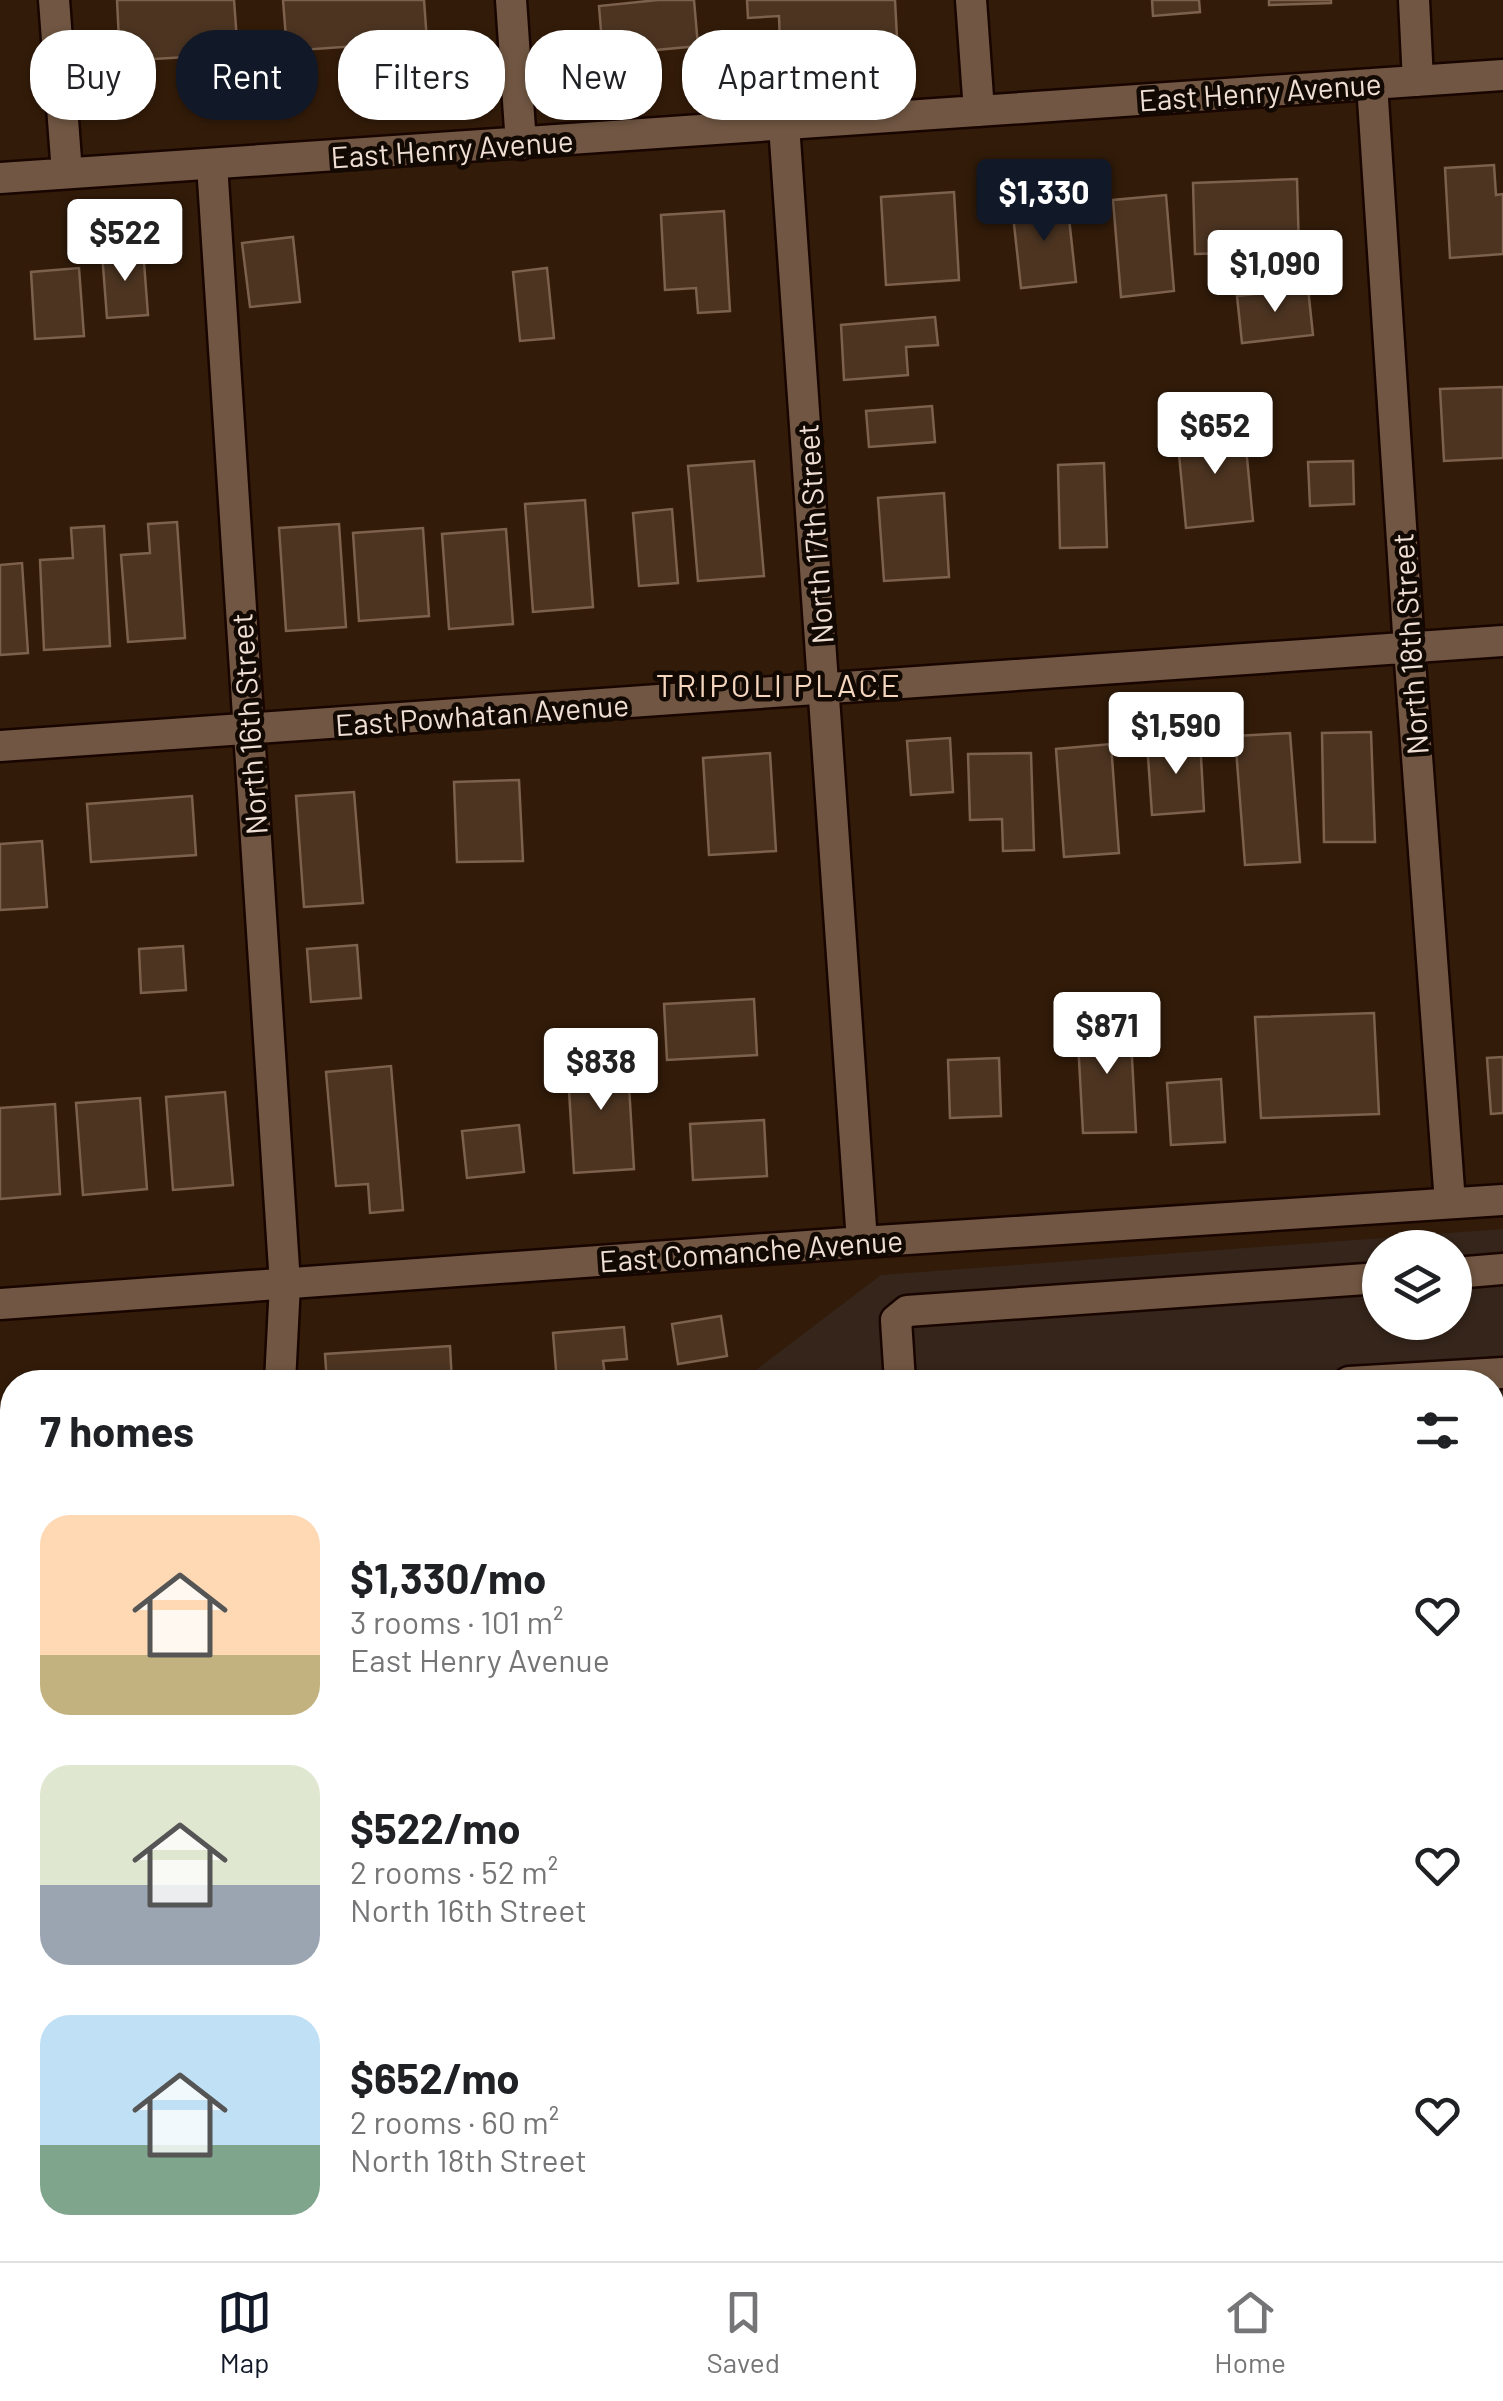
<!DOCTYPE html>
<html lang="en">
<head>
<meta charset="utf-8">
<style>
	body { margin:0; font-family:Barlow,sans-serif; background:#f6f6f6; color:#202124; height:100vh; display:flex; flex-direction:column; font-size:38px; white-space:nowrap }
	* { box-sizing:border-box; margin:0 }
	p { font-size:32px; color:#757577 }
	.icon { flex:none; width:55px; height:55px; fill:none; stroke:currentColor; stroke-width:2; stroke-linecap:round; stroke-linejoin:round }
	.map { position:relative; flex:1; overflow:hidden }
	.side { position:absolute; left:0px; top:1370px; width:1505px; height:892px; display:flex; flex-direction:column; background:#fff; border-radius:40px 40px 0 0; box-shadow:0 2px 8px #0004 }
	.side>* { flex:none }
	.guide { position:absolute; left:30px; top:30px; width:1000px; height:90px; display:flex; gap:20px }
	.tools { position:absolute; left:1362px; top:1230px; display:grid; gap:20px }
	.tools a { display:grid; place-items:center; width:110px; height:110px; border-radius:50%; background:#fff; box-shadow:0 2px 8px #0004; font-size:50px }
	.price { position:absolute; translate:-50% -85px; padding:0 22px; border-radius:10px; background:#fff; color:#222; font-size:32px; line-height:65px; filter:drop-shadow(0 2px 5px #0008) }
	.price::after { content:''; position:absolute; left:50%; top:60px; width:30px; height:22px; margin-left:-15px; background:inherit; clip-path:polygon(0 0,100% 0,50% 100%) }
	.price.selected { background:#111827; color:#fff }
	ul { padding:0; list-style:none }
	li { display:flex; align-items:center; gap:30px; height:250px; padding:0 40px }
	li span { display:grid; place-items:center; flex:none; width:280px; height:200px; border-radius:30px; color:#555 }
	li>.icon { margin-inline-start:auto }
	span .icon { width:120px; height:120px; fill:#fffc; stroke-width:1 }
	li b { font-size:42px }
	h2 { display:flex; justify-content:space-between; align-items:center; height:120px; padding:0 40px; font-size:42px }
	.pill { padding:0 35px; border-radius:40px; background:#fff; box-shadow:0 2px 8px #0004; font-size:35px; line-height:90px }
	.pill.selected { background:#111827; color:#fff }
	.tabs { display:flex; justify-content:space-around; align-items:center; height:140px; border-top:2px solid #e0e0e0; background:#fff; font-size:28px; color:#757577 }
	.tabs a { display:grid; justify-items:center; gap:5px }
	.tabs .selected { color:#111827 }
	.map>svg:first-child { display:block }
	.commercial { fill:#35251b; fill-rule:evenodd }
	.building { fill:#4c3421; stroke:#7c614d; stroke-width:2.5 }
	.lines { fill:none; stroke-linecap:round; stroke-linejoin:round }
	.minor-casing { stroke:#190500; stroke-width:35 }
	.minor { stroke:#715743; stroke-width:30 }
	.labels { text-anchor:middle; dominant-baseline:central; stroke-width:9; stroke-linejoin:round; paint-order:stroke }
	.street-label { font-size:30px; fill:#eeded3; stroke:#120903 }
	.neighbourhood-label { font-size:32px; letter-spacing:2.5px; fill:#f4d5be; stroke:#120903 }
</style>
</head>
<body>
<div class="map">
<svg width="1503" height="2261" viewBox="0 0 1503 2261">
	<rect width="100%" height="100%" fill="#321b09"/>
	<path class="commercial" d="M1503 1229V2232H1493L1492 1382H740L881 1275ZM1380 1248H1455V1322H1380Z
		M12 1890V2250H299L300 2261H0V1891Z
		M316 2250H410L411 2261H317Z
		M427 2250H1224L1056 2261H427Z
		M1503 2251V2261H1341Z"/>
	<path class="building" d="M117 0H234L238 54 120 61Z
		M283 0H424L427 41 287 51Z
		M658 0H694L698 46 603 55 599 6Z
		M747 0H895L897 38 780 45 779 16 748 18Z
		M1152 0H1199L1200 12 1153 16Z
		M1269 0H1331V3L1269 5Z
		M1494 165 1496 195 1503 194V254L1450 258 1445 168Z
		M1297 179 1299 251 1195 254 1193 183Z
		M954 192 959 280 886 285 881 197Z
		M1166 195 1174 291 1121 297 1113 200Z
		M1067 200 1076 282 1021 288 1012 206Z
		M724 211 730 311 698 313 696 288 665 290 661 215Z
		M293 237 300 302 250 307 242 243Z
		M143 249 148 315 107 318 102 253Z
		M79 268 84 336 35 339 31 272Z
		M547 268 554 338 520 341 513 272Z
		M1308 288 1313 335 1242 343 1237 296Z
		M935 317 938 345 906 347 908 375 844 380 841 325Z
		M1503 387V458L1444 461 1440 389Z
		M932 406 935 442 869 447 866 411Z
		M1244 426 1253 521 1186 528 1177 433Z
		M754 461 764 576 698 581 688 466Z
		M1353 461 1354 504 1310 506 1308 462Z
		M1104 463 1107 547 1060 548 1058 465Z
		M944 493 949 577 884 581 878 498Z
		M585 500 593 607 533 612 525 504Z
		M672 509 678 583 639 586 633 513Z
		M177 522 185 638 128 642 121 555 150 553 148 524Z
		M339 524 346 627 286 631 279 528Z
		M104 526 110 646 44 650 40 560 73 558 71 528Z
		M423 528 429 616 359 621 353 533Z
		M506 529 513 624 449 629 442 534Z
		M22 563 28 653 0 655V565Z
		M1371 732 1375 842H1324L1322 733Z
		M1290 733 1300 862 1245 865 1235 736Z
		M950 738 953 792 911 795 907 741Z
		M1200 739 1204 811 1152 815 1147 742Z
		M1111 744 1119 853 1064 857 1056 749Z
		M770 753 776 851 709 855 703 758Z
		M1031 753 1034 850 1003 851 1002 819 970 820 968 754Z
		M519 780 523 861 457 862 454 782Z
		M354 792 363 903 304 907 296 796Z
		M192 796 196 855 91 862 87 804Z
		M42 841 47 907 0 910V844Z
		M357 945 361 998 311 1002 307 949Z
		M183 946 186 990 141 993 139 949Z
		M754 999 757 1055 667 1060 664 1004Z
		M1374 1013 1379 1114 1261 1118 1255 1017Z
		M1130 1021 1136 1132 1083 1133 1077 1023Z
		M627 1052 634 1169 574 1173 567 1057Z
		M1503 1057V1113L1491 1114 1487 1058Z
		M999 1058 1001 1116 950 1118 948 1060Z
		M391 1066 403 1210 370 1213 368 1184 336 1186 326 1072Z
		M1221 1079 1225 1142 1171 1145 1167 1083Z
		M225 1092 233 1185 173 1190 166 1097Z
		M140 1098 147 1189 83 1195 76 1103Z
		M55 1104 60 1194 0 1199V1108Z
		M764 1120 767 1176 693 1180 690 1124Z
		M519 1125 524 1172 467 1178 462 1131Z
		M721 1316 727 1356 678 1364 672 1324Z
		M624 1327 627 1359 603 1361 606 1382H557L553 1333Z
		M450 1346 452 1382H327L325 1354Z
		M1492 1448H1503V2209L1492 2210Z
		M3 1922H12V2023Z
		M146 2250H228V2261H147Z"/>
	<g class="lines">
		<defs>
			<path id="minor" d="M54 0 67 173
				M511 0 521 144
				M971 0 979 111
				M1414 0 1418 81
				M1372 84 1409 648 1450 1203
				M784 125 862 1242
				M212 164 285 1284 280 1382
				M0 178 1503 75
				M0 746 1503 641
				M1455 1273 1503 1269
				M0 1304 862 1242 1503 1200
				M900 1382 896 1320 907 1311 1380 1278
				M1349 1382 1503 1373
				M0 1877H12
				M0 2144 12 2156
				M38 2250 39 2261
				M126 2250 127 2261
				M260 2250V2261
				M400 2250 401 2261
				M1245 2250V2261"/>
		</defs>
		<use href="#minor" class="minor-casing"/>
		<use href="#minor" class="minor"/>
	</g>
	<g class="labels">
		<g class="street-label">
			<text transform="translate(1260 91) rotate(-4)">East Henry Avenue</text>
			<text transform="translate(452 148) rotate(-4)">East Henry Avenue</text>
			<text transform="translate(814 534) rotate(-94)">North 17th Street</text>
			<text transform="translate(1409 644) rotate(-94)">North 18th Street</text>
			<text transform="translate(482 714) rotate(-4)">East Powhatan Avenue</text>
			<text transform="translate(248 724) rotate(-94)">North 16th Street</text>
			<text transform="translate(751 1250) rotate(-4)">East Comanche Avenue</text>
		</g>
		<g class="neighbourhood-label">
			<text x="779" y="684">TRIPOLI PLACE</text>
		</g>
	</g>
</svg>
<div class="tools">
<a><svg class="icon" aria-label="layers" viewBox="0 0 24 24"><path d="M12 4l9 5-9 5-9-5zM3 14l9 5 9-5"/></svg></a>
</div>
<b class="price selected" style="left:1044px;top:244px">$1,330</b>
<b class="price" style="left:125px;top:284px">$522</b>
<b class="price" style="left:1275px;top:315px">$1,090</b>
<b class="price" style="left:1215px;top:477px">$652</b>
<b class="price" style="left:1176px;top:777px">$1,590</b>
<b class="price" style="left:1107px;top:1077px">$871</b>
<b class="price" style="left:601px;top:1113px">$838</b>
<div class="guide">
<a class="pill">Buy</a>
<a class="pill selected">Rent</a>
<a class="pill">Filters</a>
<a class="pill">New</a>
<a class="pill">Apartment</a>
</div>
<section class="side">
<h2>7 homes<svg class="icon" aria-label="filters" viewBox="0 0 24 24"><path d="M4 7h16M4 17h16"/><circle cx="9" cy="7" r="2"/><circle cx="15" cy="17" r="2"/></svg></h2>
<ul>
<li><span style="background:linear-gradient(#ffd9b3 70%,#c2b280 0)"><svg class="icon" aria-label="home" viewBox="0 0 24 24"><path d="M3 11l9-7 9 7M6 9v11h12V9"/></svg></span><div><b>$1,330/mo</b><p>3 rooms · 101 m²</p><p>East Henry Avenue</p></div><svg class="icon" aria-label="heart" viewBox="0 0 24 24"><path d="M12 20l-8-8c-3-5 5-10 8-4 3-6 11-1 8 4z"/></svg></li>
<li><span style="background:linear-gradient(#dfe7d0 60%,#9aa5b1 0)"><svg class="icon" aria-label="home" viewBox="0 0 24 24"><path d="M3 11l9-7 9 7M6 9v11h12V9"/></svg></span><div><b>$522/mo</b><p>2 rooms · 52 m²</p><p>North 16th Street</p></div><svg class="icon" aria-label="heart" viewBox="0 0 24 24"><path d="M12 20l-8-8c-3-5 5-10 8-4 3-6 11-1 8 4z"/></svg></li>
<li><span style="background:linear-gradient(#bfe0f5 65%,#7fa58c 0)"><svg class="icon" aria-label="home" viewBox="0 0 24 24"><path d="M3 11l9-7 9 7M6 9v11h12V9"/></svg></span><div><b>$652/mo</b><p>2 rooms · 60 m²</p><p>North 18th Street</p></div><svg class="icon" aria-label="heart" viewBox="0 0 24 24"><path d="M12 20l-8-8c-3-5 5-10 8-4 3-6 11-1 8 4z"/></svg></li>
</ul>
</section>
</div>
<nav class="tabs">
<a class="selected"><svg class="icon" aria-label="map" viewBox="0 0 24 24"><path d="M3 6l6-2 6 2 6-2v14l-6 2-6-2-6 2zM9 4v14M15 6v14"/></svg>Map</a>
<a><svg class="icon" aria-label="saved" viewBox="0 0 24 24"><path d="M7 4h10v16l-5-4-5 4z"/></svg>Saved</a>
<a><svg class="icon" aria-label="home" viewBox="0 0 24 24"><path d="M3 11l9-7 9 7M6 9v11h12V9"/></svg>Home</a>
</nav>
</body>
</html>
